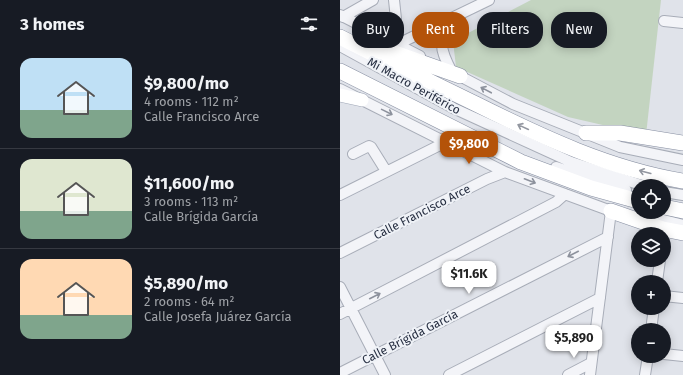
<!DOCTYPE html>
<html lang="en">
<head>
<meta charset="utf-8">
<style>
	body { margin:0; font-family:"Fira Sans",sans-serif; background:#242831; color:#f1f3f6; height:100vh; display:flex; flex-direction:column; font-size:15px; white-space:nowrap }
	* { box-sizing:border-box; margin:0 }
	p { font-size:13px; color:#9ea1a6 }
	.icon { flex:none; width:22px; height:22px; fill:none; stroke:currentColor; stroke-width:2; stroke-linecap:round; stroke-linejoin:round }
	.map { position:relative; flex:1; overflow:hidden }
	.panel { display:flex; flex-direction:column; background:#171b24; width:340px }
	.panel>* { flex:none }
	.top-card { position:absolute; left:12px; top:12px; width:271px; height:36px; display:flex; gap:8px }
	.tools { position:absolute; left:291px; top:179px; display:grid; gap:8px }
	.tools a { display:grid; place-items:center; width:40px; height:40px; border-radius:50%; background:#171b24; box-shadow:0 2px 10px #0003; font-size:20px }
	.price { position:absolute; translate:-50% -34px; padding:0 9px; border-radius:8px; background:#fff; color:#222; font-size:13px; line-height:26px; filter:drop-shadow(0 1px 2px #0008) }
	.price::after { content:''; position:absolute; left:50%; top:24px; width:12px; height:9px; margin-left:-6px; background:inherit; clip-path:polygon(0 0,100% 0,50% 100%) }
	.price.selected { background:#b45309; color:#fff }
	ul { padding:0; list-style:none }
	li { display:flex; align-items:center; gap:12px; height:100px; padding:0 20px }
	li+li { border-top:1px solid #363941 }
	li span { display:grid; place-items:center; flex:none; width:112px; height:80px; border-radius:12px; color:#555 }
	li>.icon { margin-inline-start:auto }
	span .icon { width:48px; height:48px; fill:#fffc; stroke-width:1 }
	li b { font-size:17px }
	h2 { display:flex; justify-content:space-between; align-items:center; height:48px; padding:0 20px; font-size:17px }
	.tag { padding:0 14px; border-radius:16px; background:#171b24; box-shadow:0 2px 10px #0003; font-size:14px; line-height:36px }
	.tag.selected { background:#b45309; color:#fff }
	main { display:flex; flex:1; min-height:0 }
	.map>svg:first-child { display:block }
	.green { fill:#c3d4c0 }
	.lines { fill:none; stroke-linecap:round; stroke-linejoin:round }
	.minor-casing { stroke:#a8adb8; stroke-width:12 }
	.major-casing { stroke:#9ea6b6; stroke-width:14 }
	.highway-casing { stroke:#868ea1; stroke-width:16 }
	.minor { stroke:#f3f4f8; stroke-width:10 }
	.major { stroke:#fff; stroke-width:13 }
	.highway { stroke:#fff; stroke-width:15 }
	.oneway { stroke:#8d929d }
	.oneway2 { stroke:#9397a0 }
	.labels { text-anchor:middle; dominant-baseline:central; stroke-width:4; stroke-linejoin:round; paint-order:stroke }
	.street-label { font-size:12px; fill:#272f42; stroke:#eff2f7 }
</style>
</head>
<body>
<main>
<section class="panel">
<h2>3 homes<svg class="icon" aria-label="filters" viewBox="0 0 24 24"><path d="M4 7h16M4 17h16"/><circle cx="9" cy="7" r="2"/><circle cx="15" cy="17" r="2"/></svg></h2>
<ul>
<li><span style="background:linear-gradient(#bfe0f5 65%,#7fa58c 0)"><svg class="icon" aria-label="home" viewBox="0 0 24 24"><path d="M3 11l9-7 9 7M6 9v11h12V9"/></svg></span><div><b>$9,800/mo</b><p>4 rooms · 112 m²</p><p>Calle Francisco Arce</p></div></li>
<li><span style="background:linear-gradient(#dfe7d0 65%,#7fa58c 0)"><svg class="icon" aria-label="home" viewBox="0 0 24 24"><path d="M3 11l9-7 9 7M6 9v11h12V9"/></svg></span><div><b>$11,600/mo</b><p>3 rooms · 113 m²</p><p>Calle Brígida García</p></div></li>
<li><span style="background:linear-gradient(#ffd9b3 70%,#7fa58c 0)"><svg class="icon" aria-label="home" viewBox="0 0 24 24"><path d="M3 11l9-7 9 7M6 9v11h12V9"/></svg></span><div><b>$5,890/mo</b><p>2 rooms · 64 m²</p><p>Calle Josefa Juárez García</p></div></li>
</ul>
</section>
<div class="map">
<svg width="343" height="375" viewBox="0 0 343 375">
	<rect width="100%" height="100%" fill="#e0e3ea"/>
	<path class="green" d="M191 0H321L306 135 228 117 116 67 113 41Z"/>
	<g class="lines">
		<defs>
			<path id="minor" d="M0 15 80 56
				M3 17 33 0
				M324 21 343 23
				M41 36 56 19 54 0
				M0 46 113 108 231 162 304 186
				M54 47 58 44 149 0
				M112 72C98 46 97 38 120 17
				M114 73 173 104 280 147 343 160
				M0 89 165 172 271 211 277 212
				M13 154 29 146 31 147 46 171
				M216 167 286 190
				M324 192 343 195
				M0 195 106 142
				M303 215 343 225
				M0 253 147 179 165 172
				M317 282 320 260
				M0 287 45 375
				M324 296 343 298
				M0 314 216 202 225 194
				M311 330 314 308
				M324 354 343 356
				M0 373 268 237
				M109 375 260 298
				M228 375 251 363
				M250 375 271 211
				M305 375 308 356"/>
			<path id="major" d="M0 95 22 100"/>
			<path id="highway" d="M0 37C45 60 91 82 136 104 202 137 270 169 343 181
				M38 47 120 76
				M0 71 181 162 251 188 298 201
				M246 133H280L343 143
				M324 207 343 211
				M271 211 323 229 343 233"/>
		</defs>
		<use href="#minor" class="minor-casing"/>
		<use href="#major" class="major-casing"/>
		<use href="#highway" class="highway-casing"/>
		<use href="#minor" class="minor"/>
		<use href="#major" class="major"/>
		<use href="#highway" class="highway"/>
	</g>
	<defs><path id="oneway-shaft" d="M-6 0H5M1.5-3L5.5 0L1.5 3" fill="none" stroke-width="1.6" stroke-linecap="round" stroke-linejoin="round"/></defs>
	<g class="oneway">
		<use href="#oneway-shaft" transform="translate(146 90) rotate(-152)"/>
		<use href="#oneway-shaft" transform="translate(47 112) rotate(26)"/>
		<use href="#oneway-shaft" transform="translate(190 181) rotate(21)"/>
		<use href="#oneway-shaft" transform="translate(233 254) rotate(153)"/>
		<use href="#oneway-shaft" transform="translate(35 296) rotate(-27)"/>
	</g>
	<g class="oneway2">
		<use href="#oneway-shaft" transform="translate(183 127) rotate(-155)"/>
		<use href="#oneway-shaft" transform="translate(305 172) rotate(-165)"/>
	</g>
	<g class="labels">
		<g class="street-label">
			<text transform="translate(74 86) rotate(29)">Mi Macro Periférico</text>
			<text transform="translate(82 212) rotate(-27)">Calle Francisco Arce</text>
			<text transform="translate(70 337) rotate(-27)">Calle Brígida García</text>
		</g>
	</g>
</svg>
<div class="tools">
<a><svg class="icon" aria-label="locate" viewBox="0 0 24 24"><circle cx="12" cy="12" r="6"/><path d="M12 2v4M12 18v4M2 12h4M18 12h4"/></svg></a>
<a><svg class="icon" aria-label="layers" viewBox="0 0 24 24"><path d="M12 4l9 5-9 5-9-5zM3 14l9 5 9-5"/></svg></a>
<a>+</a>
<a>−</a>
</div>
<b class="price selected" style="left:129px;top:165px">$9,800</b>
<b class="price" style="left:129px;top:295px">$11.6K</b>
<b class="price" style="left:234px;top:359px">$5,890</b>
<div class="top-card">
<a class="tag">Buy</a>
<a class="tag selected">Rent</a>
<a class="tag">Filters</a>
<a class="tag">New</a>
</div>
</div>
</main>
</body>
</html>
